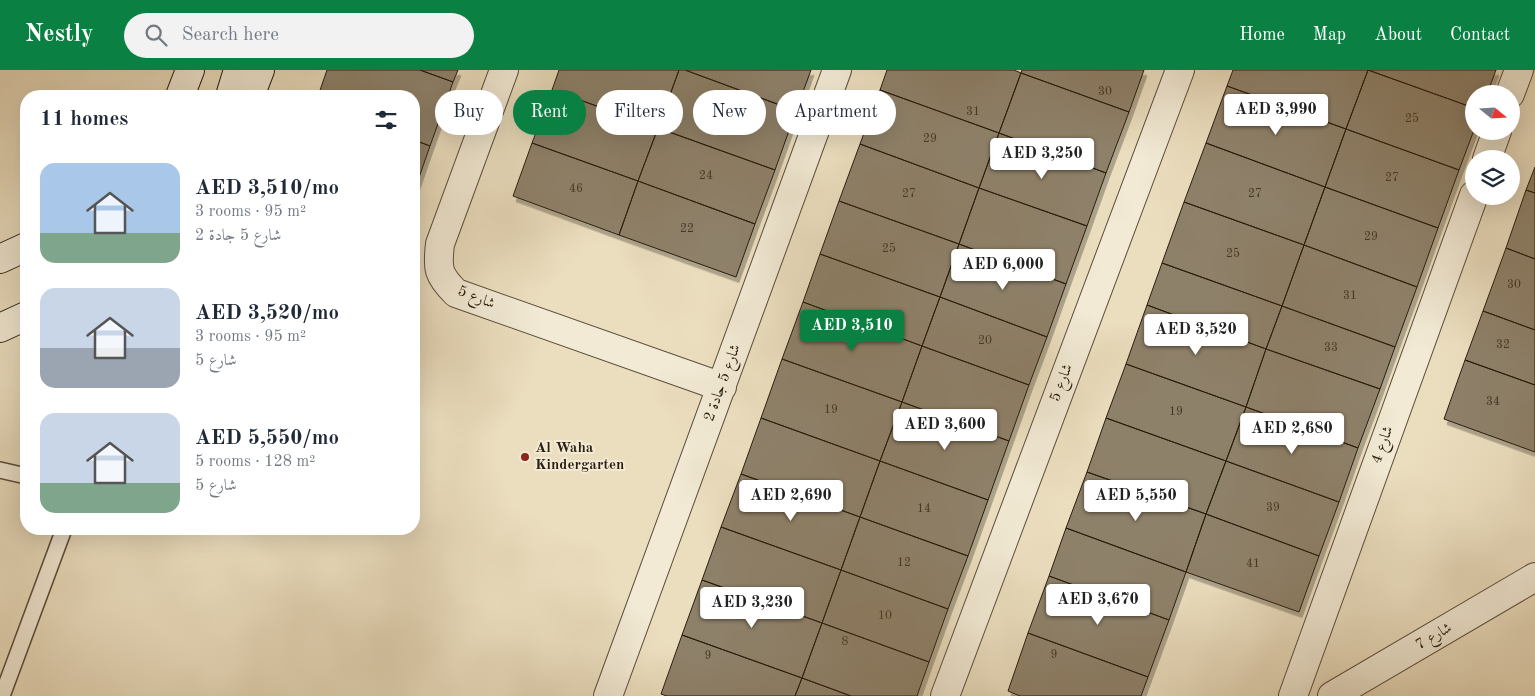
<!DOCTYPE html>
<html lang="en">
<head>
<meta charset="utf-8">
<style>
	body { margin:0; font-family:"Old Standard TT",Amiri,serif; background:#f2f2f3; color:#1f2937; height:100vh; display:flex; flex-direction:column; font-size:19px; white-space:nowrap }
	* { box-sizing:border-box; margin:0 }
	p { font-size:16px; color:#747a83 }
	.icon { flex:none; width:28px; height:28px; fill:none; stroke:currentColor; stroke-width:2; stroke-linecap:round; stroke-linejoin:round }
	.map { position:relative; flex:1; overflow:hidden }
	.sheet { position:absolute; left:20px; top:20px; width:400px; height:445px; display:flex; flex-direction:column; background:#fff; border-radius:20px; box-shadow:0 5px 20px #0002 }
	.sheet>* { flex:none }
	.guide { position:absolute; left:435px; top:20px; width:475px; height:45px; display:flex; gap:10px }
	.needle { width:32px; rotate:108deg }
	.buttons { position:absolute; left:1465px; top:15px; display:grid; gap:10px }
	.buttons a { display:grid; place-items:center; width:55px; height:55px; border-radius:50%; background:#fff; box-shadow:0 5px 20px #0002; font-size:25px }
	.price { position:absolute; translate:-50% -42px; padding:0 11px; border-radius:5px; background:#fff; color:#222; font-size:16px; line-height:32px; filter:drop-shadow(0 1px 2px #0008) }
	.price::after { content:''; position:absolute; left:50%; top:30px; width:15px; height:11px; margin-left:-8px; background:inherit; clip-path:polygon(0 0,100% 0,50% 100%) }
	.price.active { background:#0b8043; color:#fff }
	ul { padding:0; list-style:none }
	li { display:flex; align-items:center; gap:15px; height:125px; padding:0 20px }
	li span { display:grid; place-items:center; flex:none; width:140px; height:100px; border-radius:15px; color:#555 }
	li>.icon { margin-inline-start:auto }
	span .icon { width:60px; height:60px; fill:#fffc; stroke-width:1 }
	li b { font-size:21px }
	h2 { display:flex; justify-content:space-between; align-items:center; height:60px; padding:0 20px; font-size:21px }
	.chip { padding:0 18px; border-radius:22px; background:#fff; box-shadow:0 5px 20px #0002; font-size:18px; line-height:45px }
	.chip.active { background:#0b8043; color:#fff }
	header { display:flex; align-items:center; gap:30px; box-sizing:border-box; height:70px; padding:0 25px; background:#0b8043; color:#fff }
	header strong { font-size:24px }
	nav { display:flex; gap:28px; margin-inline-start:auto; font-size:18px }
	.search { width:350px; height:45px; background:#f2f2f3; display:flex; align-items:center; gap:12px; box-sizing:border-box; padding:0 18px; border-radius:28px; color:#747a83; font-size:19px }
	.map>svg:first-child { display:block }
	.building { fill:#8e816a; stroke:#291d0d; filter:url(#shadow) }
	.lines { fill:none; stroke-linecap:round; stroke-linejoin:round }
	.lane-casing { stroke:#5a4d3a; stroke-width:18 }
	.street-casing { stroke:#5a4d3a; stroke-width:30 }
	.secondary-casing { stroke:#291d0d; stroke-width:30 }
	.lane { stroke:#f2ead5; stroke-width:15 }
	.street { stroke:#f2ead5; stroke-width:28 }
	.secondary { stroke:#f2ead5; stroke-width:28 }
	.poi-dot { fill:#8f2418; stroke:#f2ead5; stroke-width:2 }
	.labels { text-anchor:middle; dominant-baseline:central; stroke-width:4; stroke-linejoin:round; paint-order:stroke }
	.number-label { font-size:12px; fill:#423624 }
	.street-label { font-size:15px; fill:#291d0d; stroke:#f2ead5 }
	.poi-label { font-size:15px; font-weight:bold; fill:#291d0d; stroke:#f2ead5; text-anchor:start }
</style>
</head>
<body>
<header>
<strong>Nestly</strong>
<div class="search"><svg class="icon" aria-label="search" viewBox="0 0 24 24"><circle cx="10" cy="10" r="6"/><path d="M15 15l6 6"/></svg>Search here</div>
<nav><a>Home</a><a>Map</a><a>About</a><a>Contact</a></nav>
</header>
<div class="map">
<svg width="1535" height="626" viewBox="0 0 1535 626">
	<defs>
		<filter id="shadow"><feDropShadow dx="3" dy="5.5" stdDeviation="0" flood-color="#0004"/></filter>
	</defs>
	<rect width="100%" height="100%" fill="#ebdebf"/>
	<filter id="stains"><feTurbulence type="fractalNoise" baseFrequency=".004" numOctaves="4"/><feColorMatrix values="0 0 0 0 .2 0 0 0 0 .09 0 0 0 0 .02 0 0 0 .5 -.17"/></filter>
	<radialGradient id="worn" r=".72"><stop offset=".6" stop-color="#630" stop-opacity="0"/><stop offset="1" stop-color="#630" stop-opacity=".3"/></radialGradient>
	<path class="building" d="M327 0H420L453 12 430 76 414 70V26H318Z
		M420 0H458L453 12Z
		M559 0H679L658 58 552 20Z
		M679 0H685L796 41 775 100 658 58Z
		M685 0H811L796 41Z
		M887 0H1014L1021 3 999 63 880 20Z
		M1022 0H1144L1129 42 1021 3Z
		M1233 0H1368L1346 59 1227 16Z
		M1368 0 1474 38V60L1459 100 1346 59Z
		M1368 0H1496L1487 24H1474V38Z
		M1021 3 1129 42 1106 103 999 63Z
		M1227 16 1346 59 1325 117 1206 73Z
		M552 20 658 58 638 111 532 73Z
		M880 20 999 63 979 118 860 74Z
		M658 58 775 100 755 154 638 111Z
		M1346 59 1459 100 1438 158 1325 117Z
		M999 63 1106 103 1087 156 979 118Z
		M414 70 430 76 414 122Z
		M532 73 638 111 619 165 513 126Z
		M1206 73 1325 117 1304 175 1184 132Z
		M860 74 979 118 959 174 839 131Z
		M1535 97V123L1526 120Z
		M638 111 755 154 736 207 619 165Z
		M1325 117 1438 158 1417 217 1304 175Z
		M979 118 1087 156 1066 214 959 174Z
		M1526 120 1535 123V189L1506 178Z
		M839 131 959 174 940 227 820 184Z
		M1184 132 1304 175 1282 236 1162 193Z
		M959 174 1066 214 1047 267 940 227Z
		M1304 175 1417 217 1395 277 1282 236Z
		M1506 178 1535 189V260L1483 241Z
		M820 184 940 227 922 276 803 232Z
		M1162 193 1282 236 1266 279 1147 235Z
		M940 227 1047 267 1029 315 922 276Z
		M803 232 922 276 902 332 782 289Z
		M1147 235 1266 279 1246 337 1126 294Z
		M1282 236 1395 277 1380 319 1266 279Z
		M1483 241 1535 260V315L1465 290Z
		M922 276 1029 315 1009 371 902 332Z
		M1266 279 1380 319 1358 378 1246 337Z
		M782 289 902 332 880 391 761 348Z
		M1465 290 1535 315V382L1444 349Z
		M1126 294 1246 337 1226 391 1106 348Z
		M902 332 1009 371 988 430 880 391Z
		M1246 337 1358 378 1339 432 1226 391Z
		M761 348 880 391 860 447 741 404Z
		M1106 348 1226 391 1206 444 1087 402Z
		M880 391 988 430 968 486 860 447Z
		M1226 391 1339 432 1319 486 1206 444Z
		M1087 402 1206 444 1186 502 1066 458Z
		M741 404 860 447 841 500 721 457Z
		M1206 444 1319 486 1299 542 1186 502Z
		M860 447 968 486 948 539 841 500Z
		M721 457 841 500 822 553 702 510Z
		M1066 458 1186 502 1169 550 1049 506Z
		M841 500 948 539 929 592 822 553Z
		M1049 506 1169 550 1148 607 1028 563Z
		M702 510 822 553 802 608 682 565Z
		M822 553 929 592 917 626H851L802 608Z
		M1028 563 1148 607 1141 626H1020L1008 621Z
		M682 565 802 608 795 626H667L661 624Z
		M802 608 851 626H795Z"/>
	<g class="lines">
		<defs>
			<path id="lane" d="M0 400 26 406
				M2 626 64 459"/>
			<path id="street" d="M504 0 440 174C437 199 438 205 456 223L722 317
				M1510 24 1519 0
				M1487 89 1497 61
				M608 626 837 0
				M945 626 1180 0
				M1293 626 1474 125
				M1332 626 1535 507"/>
			<path id="secondary" d="M180 26 190 0
				M230 26 238 0
				M250 26 260 0
				M0 189 26 177
				M0 258 26 246"/>
		</defs>
		<use href="#lane" class="lane-casing"/>
		<use href="#street" class="street-casing"/>
		<use href="#secondary" class="secondary-casing"/>
		<use href="#lane" class="lane"/>
		<use href="#street" class="street"/>
		<use href="#secondary" class="secondary"/>
	</g>
	<circle class="poi-dot" cx="525" cy="387" r="5"/>
	<g class="labels">
		<g class="number-label">
			<text x="1105" y="22">30</text>
			<text x="973" y="42">31</text>
			<text x="1412" y="49">25</text>
			<text x="930" y="69">29</text>
			<text x="706" y="106">24</text>
			<text x="1392" y="108">27</text>
			<text x="576" y="119">46</text>
			<text x="909" y="124">27</text>
			<text x="1255" y="124">27</text>
			<text x="687" y="159">22</text>
			<text x="1371" y="167">29</text>
			<text x="889" y="179">25</text>
			<text x="1233" y="184">25</text>
			<text x="1514" y="215">30</text>
			<text x="1350" y="226">31</text>
			<text x="985" y="271">20</text>
			<text x="1503" y="275">32</text>
			<text x="1331" y="278">33</text>
			<text x="1493" y="332">34</text>
			<text x="831" y="340">19</text>
			<text x="1176" y="342">19</text>
			<text x="1273" y="438">39</text>
			<text x="924" y="439">14</text>
			<text x="904" y="493">12</text>
			<text x="1253" y="494">41</text>
			<text x="885" y="546">10</text>
			<text x="845" y="572">8</text>
			<text x="1054" y="585">9</text>
			<text x="708" y="586">9</text>
		</g>
		<g class="street-label">
			<text transform="translate(476 228) rotate(22)">شارع 5</text>
			<text transform="translate(723 313) rotate(-70)">شارع 5 جادة 2</text>
			<text transform="translate(1062 313) rotate(-69)">شارع 5</text>
			<text transform="translate(1383 375) rotate(-70)">شارع 4</text>
			<text transform="translate(1434 567) rotate(-30)">شارع 7</text>
		</g>
		<g class="poi-label">
			<text x="535" y="378">Al Waha<tspan x="535" dy="17">Kindergarten</tspan></text>
		</g>
	</g>
	<rect width="100%" height="100%" filter="url(#stains)"/>
	<rect width="100%" height="100%" fill="url(#worn)"/>
</svg>
<div class="buttons">
<a><svg class="needle" viewBox="-14 -14 28 28"><path d="M0-13l5 13h-10z" fill="#e53935"/><path d="M0 13l5-13h-10z" fill="#747a83"/></svg></a>
<a><svg class="icon" aria-label="layers" viewBox="0 0 24 24"><path d="M12 4l9 5-9 5-9-5zM3 14l9 5 9-5"/></svg></a>
</div>
<b class="price" style="left:1276px;top:66px">AED 3,990</b>
<b class="price" style="left:1042px;top:110px">AED 3,250</b>
<b class="price" style="left:1003px;top:221px">AED 6,000</b>
<b class="price active" style="left:852px;top:282px">AED 3,510</b>
<b class="price" style="left:1196px;top:286px">AED 3,520</b>
<b class="price" style="left:945px;top:381px">AED 3,600</b>
<b class="price" style="left:1292px;top:385px">AED 2,680</b>
<b class="price" style="left:791px;top:452px">AED 2,690</b>
<b class="price" style="left:1136px;top:452px">AED 5,550</b>
<b class="price" style="left:1098px;top:556px">AED 3,670</b>
<b class="price" style="left:752px;top:559px">AED 3,230</b>
<div class="guide">
<a class="chip">Buy</a>
<a class="chip active">Rent</a>
<a class="chip">Filters</a>
<a class="chip">New</a>
<a class="chip">Apartment</a>
</div>
<section class="sheet">
<h2>11 homes<svg class="icon" aria-label="filters" viewBox="0 0 24 24"><path d="M4 7h16M4 17h16"/><circle cx="9" cy="7" r="2"/><circle cx="15" cy="17" r="2"/></svg></h2>
<ul>
<li><span style="background:linear-gradient(#a9c7e8 70%,#7fa58c 0)"><svg class="icon" aria-label="home" viewBox="0 0 24 24"><path d="M3 11l9-7 9 7M6 9v11h12V9"/></svg></span><div><b>AED 3,510/mo</b><p>3 rooms · 95 m²</p><p>شارع 5 جادة 2</p></div></li>
<li><span style="background:linear-gradient(#c9d6e8 60%,#9aa5b1 0)"><svg class="icon" aria-label="home" viewBox="0 0 24 24"><path d="M3 11l9-7 9 7M6 9v11h12V9"/></svg></span><div><b>AED 3,520/mo</b><p>3 rooms · 95 m²</p><p>شارع 5</p></div></li>
<li><span style="background:linear-gradient(#c9d6e8 70%,#7fa58c 0)"><svg class="icon" aria-label="home" viewBox="0 0 24 24"><path d="M3 11l9-7 9 7M6 9v11h12V9"/></svg></span><div><b>AED 5,550/mo</b><p>5 rooms · 128 m²</p><p>شارع 5</p></div></li>
</ul>
</section>
</div>
</body>
</html>
